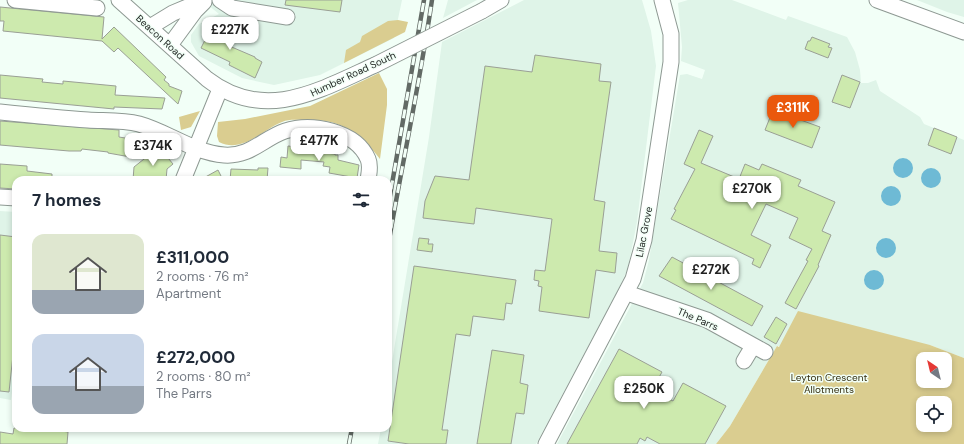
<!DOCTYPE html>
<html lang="en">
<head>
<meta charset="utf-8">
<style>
	body { margin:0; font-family:"DM Sans",sans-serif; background:#f6f6f7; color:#1f2937; height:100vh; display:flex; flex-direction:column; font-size:15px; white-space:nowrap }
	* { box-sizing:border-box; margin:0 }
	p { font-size:13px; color:#747a83 }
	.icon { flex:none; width:22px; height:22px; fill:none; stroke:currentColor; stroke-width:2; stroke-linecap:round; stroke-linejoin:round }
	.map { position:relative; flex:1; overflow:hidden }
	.panel { position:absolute; left:12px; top:176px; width:380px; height:256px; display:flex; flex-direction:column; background:#fff; border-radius:12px; box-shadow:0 2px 6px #0003 }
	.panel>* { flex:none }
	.needle { width:26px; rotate:325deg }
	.fabs { position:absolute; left:916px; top:352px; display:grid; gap:8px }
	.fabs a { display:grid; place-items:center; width:36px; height:36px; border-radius:8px; background:#fff; box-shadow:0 2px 6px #0003; font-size:20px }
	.price { position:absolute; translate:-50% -34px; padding:0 9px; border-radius:8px; background:#fff; color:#222; font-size:13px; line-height:26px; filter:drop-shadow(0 1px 2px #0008) }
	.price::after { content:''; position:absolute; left:50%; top:24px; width:12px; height:9px; margin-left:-6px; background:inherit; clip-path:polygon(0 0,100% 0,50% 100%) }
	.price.on { background:#ea580c; color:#fff }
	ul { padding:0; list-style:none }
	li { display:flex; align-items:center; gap:12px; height:100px; padding:0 20px }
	li span { display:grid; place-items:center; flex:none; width:112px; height:80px; border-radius:12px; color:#555 }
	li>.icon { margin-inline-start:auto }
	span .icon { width:48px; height:48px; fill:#fffc; stroke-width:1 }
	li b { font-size:17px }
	h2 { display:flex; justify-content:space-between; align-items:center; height:48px; padding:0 20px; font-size:17px }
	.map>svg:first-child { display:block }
	.built { fill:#dff4e8 }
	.green { fill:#dacd90; fill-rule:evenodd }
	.water { fill:#6ebad5 }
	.building { fill:#cdeaae; stroke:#9a9f95 }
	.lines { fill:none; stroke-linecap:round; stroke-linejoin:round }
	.minor-casing { stroke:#8e9993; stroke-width:17 }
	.minor { stroke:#fff; stroke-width:15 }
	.rail-casing { stroke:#626a65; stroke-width:4.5 }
	.rail { stroke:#f2fff7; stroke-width:3; stroke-dasharray:9; stroke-linecap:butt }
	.minor-bridge-casing { stroke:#8e9993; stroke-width:17; stroke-linecap:butt }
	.minor-bridge { stroke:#fff; stroke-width:15 }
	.labels { text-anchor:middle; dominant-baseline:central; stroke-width:3; stroke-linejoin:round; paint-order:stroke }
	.street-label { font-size:10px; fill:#252a27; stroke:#f2fff7 }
	.park-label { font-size:10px; fill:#342e10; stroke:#f2fff7 }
</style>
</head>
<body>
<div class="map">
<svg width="964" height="444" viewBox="0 0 964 444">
	<rect width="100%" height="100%" fill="#f2fff7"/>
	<path class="built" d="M202 0H402L394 38 320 75 274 85 242 78 199 56 191 42V35L199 24 219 14Z
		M448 0H477L443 18Z
		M524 0H642L651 31 656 66 637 222 628 268 620 286 536 444H378L381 428H388V386L429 137 442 42Z
		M688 0H732L786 20 788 16 847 37 855 52 860 70 861 83H868L876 80 880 91 920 117 924 124 964 140V358L930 345 777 346 730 426 716 444H557L643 283 649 260 680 75 687 74 702 79 705 70 681 61 682 47 678 3Z
		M917 0H964V17L947 12Z
		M0 211 16 212V358L11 400 0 398Z"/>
	<path class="green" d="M398 20 408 22 405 32 344 63 346 50 360 42 362 36 388 21Z
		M379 73 387 89V105L380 159C359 132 340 118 303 120 296 120 289 119 282 122 262 130 242 154 219 142L217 136 218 122 245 119 310 106Z
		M200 111 191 127 181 130 179 117Z
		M798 311 930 345 964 358V444H716L730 426 777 346 779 347ZM923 359H945V381H923ZM923 403H945V425H923Z"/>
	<path class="water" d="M893 168a10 10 0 1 1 20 0a10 10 0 1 1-20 0Z
		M921 178a10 10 0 1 1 20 0a10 10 0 1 1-20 0Z
		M881 196a10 10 0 1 1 20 0a10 10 0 1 1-20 0Z
		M876 248a10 10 0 1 1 20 0a10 10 0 1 1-20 0Z
		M864 280a10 10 0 1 1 20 0a10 10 0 1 1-20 0Z"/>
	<path class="building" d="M286 0H342L340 12 285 5Z
		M0 7 104 17 102 39 114 27 166 77 164 80 169 84V86L182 91 178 104 118 48 114 52 102 41 3 31 4 21H0Z
		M214 22 232 31 227 45 255 57V58L262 62 255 78 229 65 230 62 201 48Z
		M812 37 830 44 828 47 832 48 828 58 805 49 808 41H810Z
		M535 55 601 64 599 81 611 82 594 200 605 202 599 251 617 253 615 273 596 270 589 318 539 311 542 287 538 286 539 281 534 280 535 270 545 271 552 219 476 208 474 224 423 218 425 201 435 176 469 180 485 66 532 72Z
		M0 75 43 79 42 82 63 84V81L116 86 115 95 165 98 162 109 114 107V109L0 98Z
		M842 75 860 82 850 108 832 102Z
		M773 110 820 127 812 148 765 130Z
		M0 121 119 130V137L137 140 136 158 108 153V152L82 149 81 151H69L0 145Z
		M934 128 957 137 951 154 928 145Z
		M699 130 713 136 701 163 739 179 745 164 759 170 762 164 801 180 798 186 835 202 822 231 831 235 818 265 819 266 796 309 785 303 808 261 806 260 812 249 789 238 798 218 766 204 751 235 771 245 760 268 752 264 754 259 671 219 676 210 674 209 695 169 684 164Z
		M288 146 298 147V150L335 154V155H338V160L359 165 357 178 329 173 330 167 323 166 324 162 301 160V169L280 167 281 157 287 158Z
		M159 147 173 164 167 169 166 180H133L134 167Z
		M0 164 27 166V171L52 174V180H16V189L0 188Z
		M258 168H268L267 180H230L231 169 258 170Z
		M218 170 223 180H200Z
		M0 235 16 237V327L9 392 0 391Z
		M419 238 429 239 428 244H433L432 252 417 250Z
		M672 257 763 306 752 326 659 276Z
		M414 266 516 280 512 304 506 303 504 320 473 316 470 336 456 334 442 430H448L446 444H409L388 441Z
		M776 317 787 324 776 344 764 337Z
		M619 349 662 372 652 390 673 401 683 383 726 406 705 444H660L647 437 645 441 640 438 637 444H567Z
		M492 350 524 355 520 383 528 385 524 414 516 413 511 444H477Z
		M14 428H39L68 432 67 444H0V432L13 434Z"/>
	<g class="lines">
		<defs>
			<path id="minor" d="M15 0 97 8
				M119 0 207 79C264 123 318 91 375 65
				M220 0 232 8 287 17
				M877 0 964 32
				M482 11 501 0
				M150 27 173 13 204 0
				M170 45 195 11 204 2
				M0 112C29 115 58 118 88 120 105 121 123 120 139 124 168 132 194 153 224 155 250 157 264 138 285 131 312 122 356 131 368 159 371 166 369 173 368 180
				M183 180 220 89
				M0 197 16 198
				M627 293 707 320 765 352
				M744 361 753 346
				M546 444 633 279 644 240 671 62V34L662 0"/>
		</defs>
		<use href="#minor" class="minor-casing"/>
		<use href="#minor" class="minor"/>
		<defs>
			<path id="rail" d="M388 207 424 0
				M388 246C402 164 420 82 432 0
				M349 444 352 428"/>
		</defs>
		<use href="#rail" class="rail-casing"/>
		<use href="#rail" class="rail"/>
		<defs>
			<path id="minor-bridge" d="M375 65 482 11"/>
		</defs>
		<use href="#minor-bridge" class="minor-bridge-casing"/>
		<use href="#minor-bridge" class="minor-bridge"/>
	</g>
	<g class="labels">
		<g class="street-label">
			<text transform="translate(160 37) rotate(42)">Beacon Road</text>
			<text transform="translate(353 74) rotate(-25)">Humber Road South</text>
			<text transform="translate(644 232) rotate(-79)">Lilac Grove</text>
			<text transform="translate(698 319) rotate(23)">The Parrs</text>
		</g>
		<g class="park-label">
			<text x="829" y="377">Leyton Crescent<tspan x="829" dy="12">Allotments</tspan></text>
		</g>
	</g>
</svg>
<div class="fabs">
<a><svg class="needle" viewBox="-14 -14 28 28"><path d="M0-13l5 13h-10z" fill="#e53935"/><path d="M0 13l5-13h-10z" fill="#747a83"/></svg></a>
<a><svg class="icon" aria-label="locate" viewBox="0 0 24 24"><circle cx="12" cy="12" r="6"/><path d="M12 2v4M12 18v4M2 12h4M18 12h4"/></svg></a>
</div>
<b class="price" style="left:230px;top:51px">£227K</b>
<b class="price on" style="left:793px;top:129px">£311K</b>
<b class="price" style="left:319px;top:162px">£477K</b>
<b class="price" style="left:153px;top:167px">£374K</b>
<b class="price" style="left:752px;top:210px">£270K</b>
<b class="price" style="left:711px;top:291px">£272K</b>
<b class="price" style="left:644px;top:410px">£250K</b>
<section class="panel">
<h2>7 homes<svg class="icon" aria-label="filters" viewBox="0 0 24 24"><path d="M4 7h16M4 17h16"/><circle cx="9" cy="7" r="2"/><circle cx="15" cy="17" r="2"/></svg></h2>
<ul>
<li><span style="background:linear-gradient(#dfe7d0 70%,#9aa5b1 0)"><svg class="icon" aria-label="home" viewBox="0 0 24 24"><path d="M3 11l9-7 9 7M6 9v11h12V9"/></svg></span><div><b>£311,000</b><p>2 rooms · 76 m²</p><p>Apartment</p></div></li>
<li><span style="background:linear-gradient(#c9d6e8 65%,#9aa5b1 0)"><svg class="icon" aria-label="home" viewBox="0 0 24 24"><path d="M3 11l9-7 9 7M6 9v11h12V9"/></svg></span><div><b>£272,000</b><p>2 rooms · 80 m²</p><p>The Parrs</p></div></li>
</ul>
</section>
</div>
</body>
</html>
